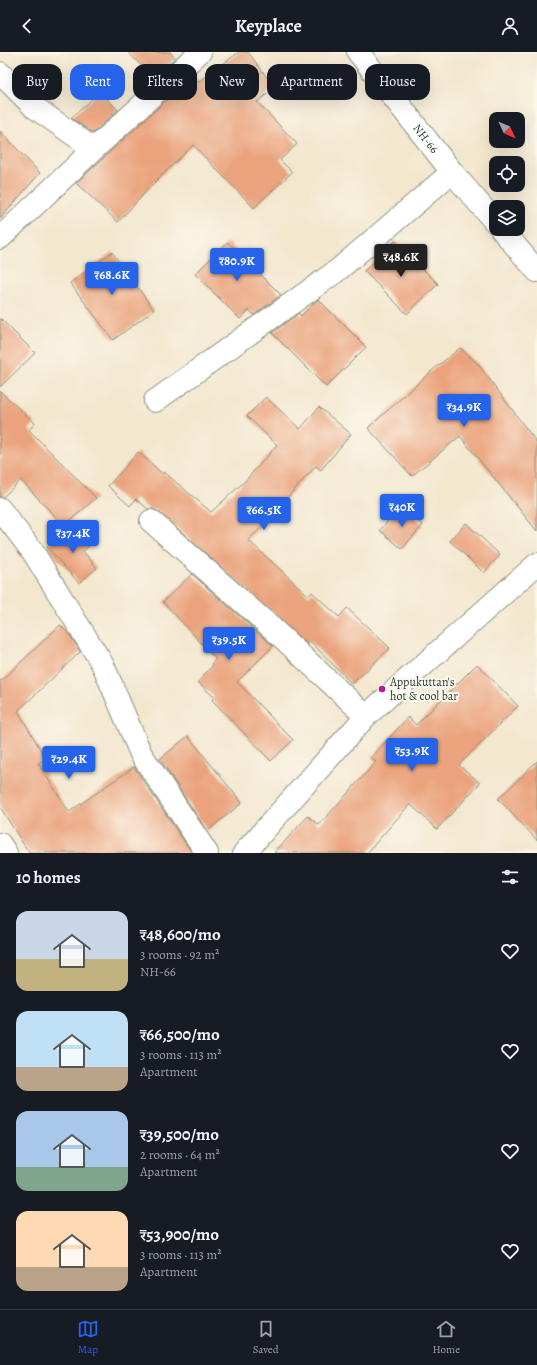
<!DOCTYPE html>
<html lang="en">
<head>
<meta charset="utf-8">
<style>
	body { margin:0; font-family:Alegreya,serif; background:#242831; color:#f1f3f6; height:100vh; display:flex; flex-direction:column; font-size:15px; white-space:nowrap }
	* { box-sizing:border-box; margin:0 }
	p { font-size:13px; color:#9ea1a6 }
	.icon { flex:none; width:22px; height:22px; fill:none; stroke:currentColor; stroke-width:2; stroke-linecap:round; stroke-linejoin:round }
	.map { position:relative; height:801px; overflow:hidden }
	.details { display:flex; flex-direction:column; background:#171b24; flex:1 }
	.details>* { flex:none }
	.banner { position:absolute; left:12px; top:12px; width:513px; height:36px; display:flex; gap:8px }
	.needle { width:26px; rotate:134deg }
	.controls { position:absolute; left:489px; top:60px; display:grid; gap:8px }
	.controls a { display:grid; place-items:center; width:36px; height:36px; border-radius:8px; background:#171b24; box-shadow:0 4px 16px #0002; font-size:20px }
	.price { position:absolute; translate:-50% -34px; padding:0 9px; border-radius:4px; background:#2563eb; color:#fff; font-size:13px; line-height:26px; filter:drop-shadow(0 1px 2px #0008) }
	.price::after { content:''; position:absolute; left:50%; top:24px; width:12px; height:9px; margin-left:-6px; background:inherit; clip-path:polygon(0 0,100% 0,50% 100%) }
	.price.current { background:#222; color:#fff }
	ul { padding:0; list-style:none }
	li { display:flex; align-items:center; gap:12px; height:100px; padding:0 16px }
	li span { display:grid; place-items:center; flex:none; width:112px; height:80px; border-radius:12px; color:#555 }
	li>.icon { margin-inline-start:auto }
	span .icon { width:48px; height:48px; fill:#fffc; stroke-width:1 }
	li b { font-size:17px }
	h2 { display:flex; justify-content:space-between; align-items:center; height:48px; padding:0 16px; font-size:17px }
	.tag { padding:0 14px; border-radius:12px; background:#171b24; box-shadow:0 4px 16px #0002; font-size:14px; line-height:36px }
	.tag.current { background:#2563eb; color:#fff }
	header { display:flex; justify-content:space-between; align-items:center; height:52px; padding:0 16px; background:#171b24; font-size:18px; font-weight:700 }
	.menu { display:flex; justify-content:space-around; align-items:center; height:56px; border-top:1px solid #363941; background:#171b24; font-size:11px; color:#9ea1a6 }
	.menu a { display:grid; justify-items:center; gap:2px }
	.menu .current { color:#2563eb }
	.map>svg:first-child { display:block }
	.building { fill:#eaa37b }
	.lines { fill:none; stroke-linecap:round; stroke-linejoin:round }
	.street-casing { stroke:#899281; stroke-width:24 }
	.primary-casing { stroke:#899281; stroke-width:24 }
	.street { stroke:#fff; stroke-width:22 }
	.primary { stroke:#fff; stroke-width:22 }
	.poi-dot { fill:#b5179e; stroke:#fbf7ec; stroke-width:1.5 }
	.labels { text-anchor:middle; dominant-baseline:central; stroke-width:4; stroke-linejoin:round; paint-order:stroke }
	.street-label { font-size:12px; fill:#1f3d34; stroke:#fbf7ec }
	.poi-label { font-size:12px; fill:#1f3d34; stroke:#fbf7ec; text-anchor:start }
</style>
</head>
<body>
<header><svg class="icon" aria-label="back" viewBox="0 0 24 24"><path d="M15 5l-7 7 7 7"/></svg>Keyplace<svg class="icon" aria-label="person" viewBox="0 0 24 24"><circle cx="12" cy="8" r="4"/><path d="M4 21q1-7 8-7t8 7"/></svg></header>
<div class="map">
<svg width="537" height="801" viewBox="0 0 537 801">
	<rect width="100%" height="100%" fill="#fbf7ec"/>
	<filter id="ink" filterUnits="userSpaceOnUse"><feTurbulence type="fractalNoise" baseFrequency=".025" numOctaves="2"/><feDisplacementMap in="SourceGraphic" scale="8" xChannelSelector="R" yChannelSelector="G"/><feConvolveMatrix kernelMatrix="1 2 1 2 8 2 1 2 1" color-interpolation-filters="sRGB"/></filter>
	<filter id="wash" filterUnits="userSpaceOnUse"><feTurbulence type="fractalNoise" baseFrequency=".012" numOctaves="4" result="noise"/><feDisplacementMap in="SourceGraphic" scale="16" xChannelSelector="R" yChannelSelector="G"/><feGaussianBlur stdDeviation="0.9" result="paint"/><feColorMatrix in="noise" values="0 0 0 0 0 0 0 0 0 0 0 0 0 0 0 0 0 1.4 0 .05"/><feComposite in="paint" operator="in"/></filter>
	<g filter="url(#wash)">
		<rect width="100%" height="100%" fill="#f3e7ce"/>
		<g id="blocks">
			<path class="building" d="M128 0H170L175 6 153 26Z
				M239 0H248L275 36 257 50 297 92 280 108 292 120 254 156 193 93 155 130 118 170 76 131 193 24 199 30Z
				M100 40 118 58 93 81 71 66Z
				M0 79 40 121 0 167Z
				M395 189 438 232 407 262 364 219Z
				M228 190 281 243 254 263 249 258 240 267 195 222Z
				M112 200 154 258 113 288 70 231Z
				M318 247 366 295 326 335 272 281 299 261 301 264Z
				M0 266 35 301 0 335Z
				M460 296 478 312 537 391V479L460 384 412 424 368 376 435 316Z
				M0 339 35 371 29 378 96 446 64 474 21 428 3 445H0Z
				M266 345 300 377 319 355 351 382 321 418 316 414 275 459 277 461 248 488 309 544 312 540 339 565 347 556 390 596 352 632 310 589 307 592 159 460 154 457H148L136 447 130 454 108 434 138 400 163 422 164 420 211 460 245 429 277 393 247 364Z
				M402 454 423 473 402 497 380 478Z
				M466 471 500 503 484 521 450 489Z
				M70 473 90 493 83 499 97 516 79 531 47 495Z
				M192 522 273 594 237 630 293 688 271 709 212 648 214 645 198 630 213 613 212 611 216 607 163 550Z
				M60 573 70 583 80 600 18 659 46 707 38 711 69 760 134 715 192 801H29L0 755V628L1 629Z
				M477 612 518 654 459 713 480 731 437 777 410 752 367 801H274L308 764 319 773 376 710 371 706 408 665 416 673Z
				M188 684 242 751 207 779 160 707Z
				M537 709V788L498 747Z"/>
		</g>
	</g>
	<g filter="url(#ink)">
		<use href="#blocks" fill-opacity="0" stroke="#899281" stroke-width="1"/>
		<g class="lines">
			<defs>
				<path id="street" d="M0 21 34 55 94 97
					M0 186 94 97 200 0
					M155 349 338 218 452 120
					M0 457 33 500 103 613 141 702 207 801
					M151 469 273 577 366 664
					M0 792 6 801
					M244 801 366 664 537 512"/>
				<g id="primary">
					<path id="s1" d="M358 0 452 120 496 171"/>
					<path d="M501 177 537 219"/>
				</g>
			</defs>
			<use href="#street" class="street-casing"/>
			<use href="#primary" class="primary-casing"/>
			<use href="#street" class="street"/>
			<use href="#primary" class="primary"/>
		</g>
	</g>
	<circle class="poi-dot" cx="382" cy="637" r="4"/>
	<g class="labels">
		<g class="street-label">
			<text stroke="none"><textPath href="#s1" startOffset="110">NH-66</textPath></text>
		</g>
		<g class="poi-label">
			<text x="390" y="630">Appukuttan's<tspan x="390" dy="14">hot &amp; cool bar</tspan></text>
		</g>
	</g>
</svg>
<div class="controls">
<a><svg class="needle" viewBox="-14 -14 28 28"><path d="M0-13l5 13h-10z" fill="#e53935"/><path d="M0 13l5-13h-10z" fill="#9ea1a6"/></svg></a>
<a><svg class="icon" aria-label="locate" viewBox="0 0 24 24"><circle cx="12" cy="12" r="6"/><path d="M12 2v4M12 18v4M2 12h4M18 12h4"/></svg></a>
<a><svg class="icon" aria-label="layers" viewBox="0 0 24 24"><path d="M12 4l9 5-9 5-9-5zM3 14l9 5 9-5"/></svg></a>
</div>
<b class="price current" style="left:401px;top:226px">₹48.6K</b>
<b class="price" style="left:237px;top:230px">₹80.9K</b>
<b class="price" style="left:112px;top:244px">₹68.6K</b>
<b class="price" style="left:464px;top:376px">₹34.9K</b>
<b class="price" style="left:402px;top:476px">₹40K</b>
<b class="price" style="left:264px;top:479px">₹66.5K</b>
<b class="price" style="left:73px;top:502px">₹37.4K</b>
<b class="price" style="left:229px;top:609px">₹39.5K</b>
<b class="price" style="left:412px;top:720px">₹53.9K</b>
<b class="price" style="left:69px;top:728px">₹29.4K</b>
<div class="banner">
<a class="tag">Buy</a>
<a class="tag current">Rent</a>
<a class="tag">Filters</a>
<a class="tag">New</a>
<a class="tag">Apartment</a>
<a class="tag">House</a>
</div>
</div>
<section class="details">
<h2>10 homes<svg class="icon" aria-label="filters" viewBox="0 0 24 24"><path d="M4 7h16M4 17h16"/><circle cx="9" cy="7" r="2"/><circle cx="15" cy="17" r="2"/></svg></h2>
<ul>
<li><span style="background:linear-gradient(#c9d6e8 60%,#c2b280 0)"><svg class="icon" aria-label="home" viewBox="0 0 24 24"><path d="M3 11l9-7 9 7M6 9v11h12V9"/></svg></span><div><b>₹48,600/mo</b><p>3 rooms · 92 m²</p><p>NH-66</p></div><svg class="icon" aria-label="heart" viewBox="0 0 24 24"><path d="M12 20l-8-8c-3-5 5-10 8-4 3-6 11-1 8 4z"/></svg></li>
<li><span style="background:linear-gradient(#bfe0f5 70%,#b9a48a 0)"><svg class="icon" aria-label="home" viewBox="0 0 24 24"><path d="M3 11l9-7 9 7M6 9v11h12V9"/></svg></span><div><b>₹66,500/mo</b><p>3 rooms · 113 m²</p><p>Apartment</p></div><svg class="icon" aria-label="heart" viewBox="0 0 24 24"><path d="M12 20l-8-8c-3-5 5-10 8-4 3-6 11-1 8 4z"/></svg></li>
<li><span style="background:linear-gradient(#a9c7e8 70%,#7fa58c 0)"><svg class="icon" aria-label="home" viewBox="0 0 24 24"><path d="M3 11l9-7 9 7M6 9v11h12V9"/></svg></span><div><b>₹39,500/mo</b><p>2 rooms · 64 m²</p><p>Apartment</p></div><svg class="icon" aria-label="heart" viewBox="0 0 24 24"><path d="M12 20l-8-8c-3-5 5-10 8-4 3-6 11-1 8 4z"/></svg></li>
<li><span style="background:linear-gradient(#ffd9b3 70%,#b9a48a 0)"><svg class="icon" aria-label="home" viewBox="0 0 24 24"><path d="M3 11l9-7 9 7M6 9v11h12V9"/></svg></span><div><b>₹53,900/mo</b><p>3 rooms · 113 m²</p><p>Apartment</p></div><svg class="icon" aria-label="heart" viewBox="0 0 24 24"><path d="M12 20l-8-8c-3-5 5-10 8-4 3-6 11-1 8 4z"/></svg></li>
</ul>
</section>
<nav class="menu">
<a class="current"><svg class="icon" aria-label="map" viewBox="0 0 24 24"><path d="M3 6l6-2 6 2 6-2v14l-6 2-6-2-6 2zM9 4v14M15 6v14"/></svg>Map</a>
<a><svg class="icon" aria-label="saved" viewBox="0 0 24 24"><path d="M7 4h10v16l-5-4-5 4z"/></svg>Saved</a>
<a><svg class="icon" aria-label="home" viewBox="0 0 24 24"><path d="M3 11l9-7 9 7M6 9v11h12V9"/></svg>Home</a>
</nav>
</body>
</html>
